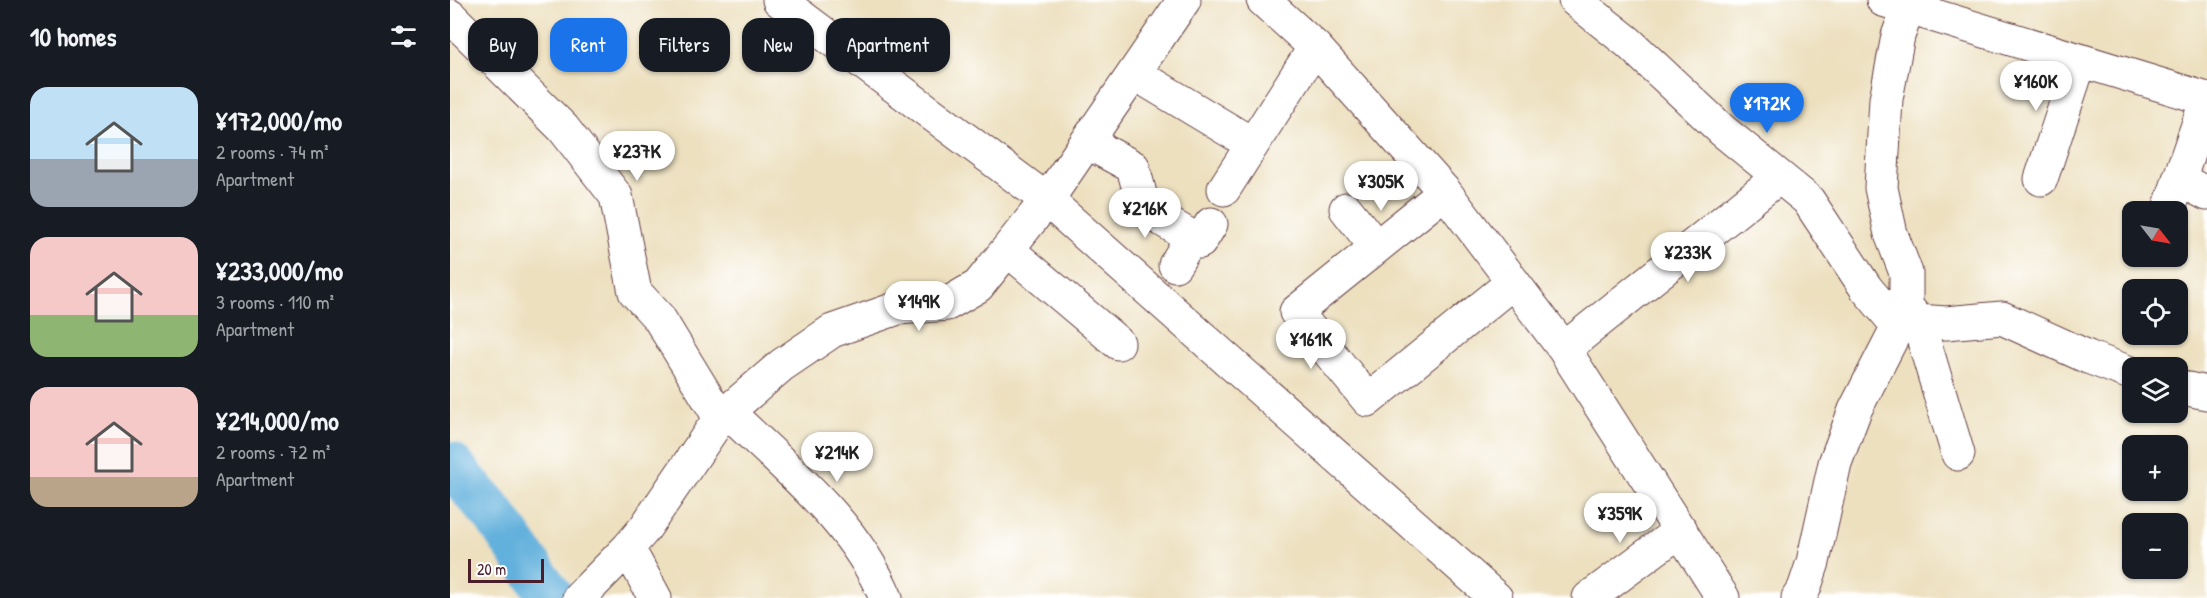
<!DOCTYPE html>
<html lang="en">
<head>
<meta charset="utf-8">
<style>
	body { margin:0; font-family:"Patrick Hand",sans-serif; background:#242831; color:#f1f3f6; height:100vh; display:flex; flex-direction:column; font-size:22px; white-space:nowrap }
	* { box-sizing:border-box; margin:0 }
	p { font-size:20px; color:#9ea1a6 }
	.icon { flex:none; width:33px; height:33px; fill:none; stroke:currentColor; stroke-width:2; stroke-linecap:round; stroke-linejoin:round }
	.map { position:relative; flex:1; overflow:hidden }
	.side { display:flex; flex-direction:column; background:#171b24; width:450px }
	.side>* { flex:none }
	.guide { position:absolute; left:18px; top:18px; width:570px; height:54px; display:flex; gap:12px }
	.needle { width:39px; rotate:121deg }
	.tools { position:absolute; left:1672px; top:201px; display:grid; gap:12px }
	.tools a { display:grid; place-items:center; width:66px; height:66px; border-radius:12px; background:#171b24; box-shadow:0 2px 4px #0004; font-size:30px }
	.scale { position:absolute; left:18px; bottom:15px; width:76px; box-sizing:border-box; padding-left:6px; border:3px solid #4a1f2b; border-top:0; font-size:16px; line-height:21px; white-space:nowrap; color:#4a1f2b; -webkit-text-stroke:4px #fff; paint-order:stroke }
	.price { position:absolute; translate:-50% -51px; padding:0 14px; border-radius:21px; background:#fff; color:#222; font-size:20px; line-height:39px; filter:drop-shadow(0 2px 3px #0008) }
	.price::after { content:''; position:absolute; left:50%; top:36px; width:18px; height:14px; margin-left:-9px; background:inherit; clip-path:polygon(0 0,100% 0,50% 100%) }
	.price.current { background:#1a73e8; color:#fff }
	ul { padding:0; list-style:none }
	li { display:flex; align-items:center; gap:18px; height:150px; padding:0 30px }
	li span { display:grid; place-items:center; flex:none; width:168px; height:120px; border-radius:18px; color:#555 }
	li>.icon { margin-inline-start:auto }
	span .icon { width:72px; height:72px; fill:#fffc; stroke-width:1 }
	li b { font-size:26px }
	h2 { display:flex; justify-content:space-between; align-items:center; height:72px; padding:0 30px; font-size:26px }
	.pill { padding:0 21px; border-radius:18px; background:#171b24; box-shadow:0 2px 4px #0004; font-size:21px; line-height:54px }
	.pill.current { background:#1a73e8; color:#fff }
	main { display:flex; flex:1; min-height:0 }
	.map>svg:first-child { display:block }
	.lines { fill:none; stroke-linecap:round; stroke-linejoin:round }
	.river { stroke:#62b0dc; stroke-width:45 }
	.minor-casing { stroke:#623c41; stroke-width:35 }
	.minor { stroke:#fff; stroke-width:33 }
</style>
</head>
<body>
<main>
<section class="side">
<h2>10 homes<svg class="icon" aria-label="filters" viewBox="0 0 24 24"><path d="M4 7h16M4 17h16"/><circle cx="9" cy="7" r="2"/><circle cx="15" cy="17" r="2"/></svg></h2>
<ul>
<li><span style="background:linear-gradient(#bfe0f5 60%,#9aa5b1 0)"><svg class="icon" aria-label="home" viewBox="0 0 24 24"><path d="M3 11l9-7 9 7M6 9v11h12V9"/></svg></span><div><b>¥172,000/mo</b><p>2 rooms · 74 m²</p><p>Apartment</p></div></li>
<li><span style="background:linear-gradient(#f6c9c9 65%,#8fb573 0)"><svg class="icon" aria-label="home" viewBox="0 0 24 24"><path d="M3 11l9-7 9 7M6 9v11h12V9"/></svg></span><div><b>¥233,000/mo</b><p>3 rooms · 110 m²</p><p>Apartment</p></div></li>
<li><span style="background:linear-gradient(#f6c9c9 75%,#b9a48a 0)"><svg class="icon" aria-label="home" viewBox="0 0 24 24"><path d="M3 11l9-7 9 7M6 9v11h12V9"/></svg></span><div><b>¥214,000/mo</b><p>2 rooms · 72 m²</p><p>Apartment</p></div></li>
</ul>
</section>
<div class="map">
<svg width="1757" height="598" viewBox="0 0 1757 598">
	<rect width="100%" height="100%" fill="#fff"/>
	<filter id="ink" filterUnits="userSpaceOnUse"><feTurbulence type="fractalNoise" baseFrequency=".0167" numOctaves="2"/><feDisplacementMap in="SourceGraphic" scale="12" xChannelSelector="R" yChannelSelector="G"/><feConvolveMatrix kernelMatrix="1 2 1 2 8 2 1 2 1" color-interpolation-filters="sRGB"/></filter>
	<filter id="wash" filterUnits="userSpaceOnUse"><feTurbulence type="fractalNoise" baseFrequency=".008" numOctaves="4" result="noise"/><feDisplacementMap in="SourceGraphic" scale="24" xChannelSelector="R" yChannelSelector="G"/><feGaussianBlur stdDeviation="1.35" result="paint"/><feColorMatrix in="noise" values="0 0 0 0 0 0 0 0 0 0 0 0 0 0 0 0 0 1.4 0 .05"/><feComposite in="paint" operator="in"/></filter>
	<g filter="url(#wash)">
		<rect width="100%" height="100%" fill="#ede0bf"/>
		<g class="lines">
			<path class="river" d="M0 464 43 513 102 598"/>
		</g>
	</g>
	<g filter="url(#ink)">
		<g class="lines">
			<defs>
				<path id="minor" d="M329 0 597 200 1046 598
					M813 0 865 47 995 192 1114 349 1273 598
					M1125 0 1178 42 1273 131 1358 200 1416 288 1448 326
					M1433 0 1757 99
					M0 16 113 128 166 196 185 292 209 318 270 418
					M684 73 802 144
					M637 142 683 167 694 209 750 242 761 224
					M1591 179 1630 61
					M1729 179 1757 194
					M774 189 865 47
					M995 192 846 312 918 400 1063 282
					M896 209 926 247
					M1718 212 1757 99
					M558 250 668 343
					M725 265 742 237
					M1456 306 1468 321 1508 454
					M1468 321 1496 323 1552 318 1638 357 1683 374
					M1114 349 1329 177
					M1728 387 1757 393
					M277 411C335 468 404 521 436 598
					M178 548 205 598
					M129 598 178 548 195 528 270 418 332 365 382 331 448 308 497 304 528 286 597 200 734 0
					M1139 598 1231 530
					M1348 598 1354 589 1363 562 1385 463 1405 410 1448 326 1456 306V273L1441 234 1431 188 1436 99 1448 36 1458 8"/>
			</defs>
			<use href="#minor" class="minor-casing"/>
			<use href="#minor" class="minor"/>
		</g>
	</g>
</svg>
<div class="tools">
<a><svg class="needle" viewBox="-14 -14 28 28"><path d="M0-13l5 13h-10z" fill="#e53935"/><path d="M0 13l5-13h-10z" fill="#9ea1a6"/></svg></a>
<a><svg class="icon" aria-label="locate" viewBox="0 0 24 24"><circle cx="12" cy="12" r="6"/><path d="M12 2v4M12 18v4M2 12h4M18 12h4"/></svg></a>
<a><svg class="icon" aria-label="layers" viewBox="0 0 24 24"><path d="M12 4l9 5-9 5-9-5zM3 14l9 5 9-5"/></svg></a>
<a>+</a>
<a>−</a>
</div>
<div class="scale">20 m</div>
<b class="price" style="left:1586px;top:112px">¥160K</b>
<b class="price current" style="left:1317px;top:134px">¥172K</b>
<b class="price" style="left:187px;top:182px">¥237K</b>
<b class="price" style="left:931px;top:212px">¥305K</b>
<b class="price" style="left:695px;top:239px">¥216K</b>
<b class="price" style="left:1238px;top:283px">¥233K</b>
<b class="price" style="left:469px;top:332px">¥149K</b>
<b class="price" style="left:861px;top:370px">¥161K</b>
<b class="price" style="left:387px;top:483px">¥214K</b>
<b class="price" style="left:1170px;top:544px">¥359K</b>
<div class="guide">
<a class="pill">Buy</a>
<a class="pill current">Rent</a>
<a class="pill">Filters</a>
<a class="pill">New</a>
<a class="pill">Apartment</a>
</div>
</div>
</main>
</body>
</html>
